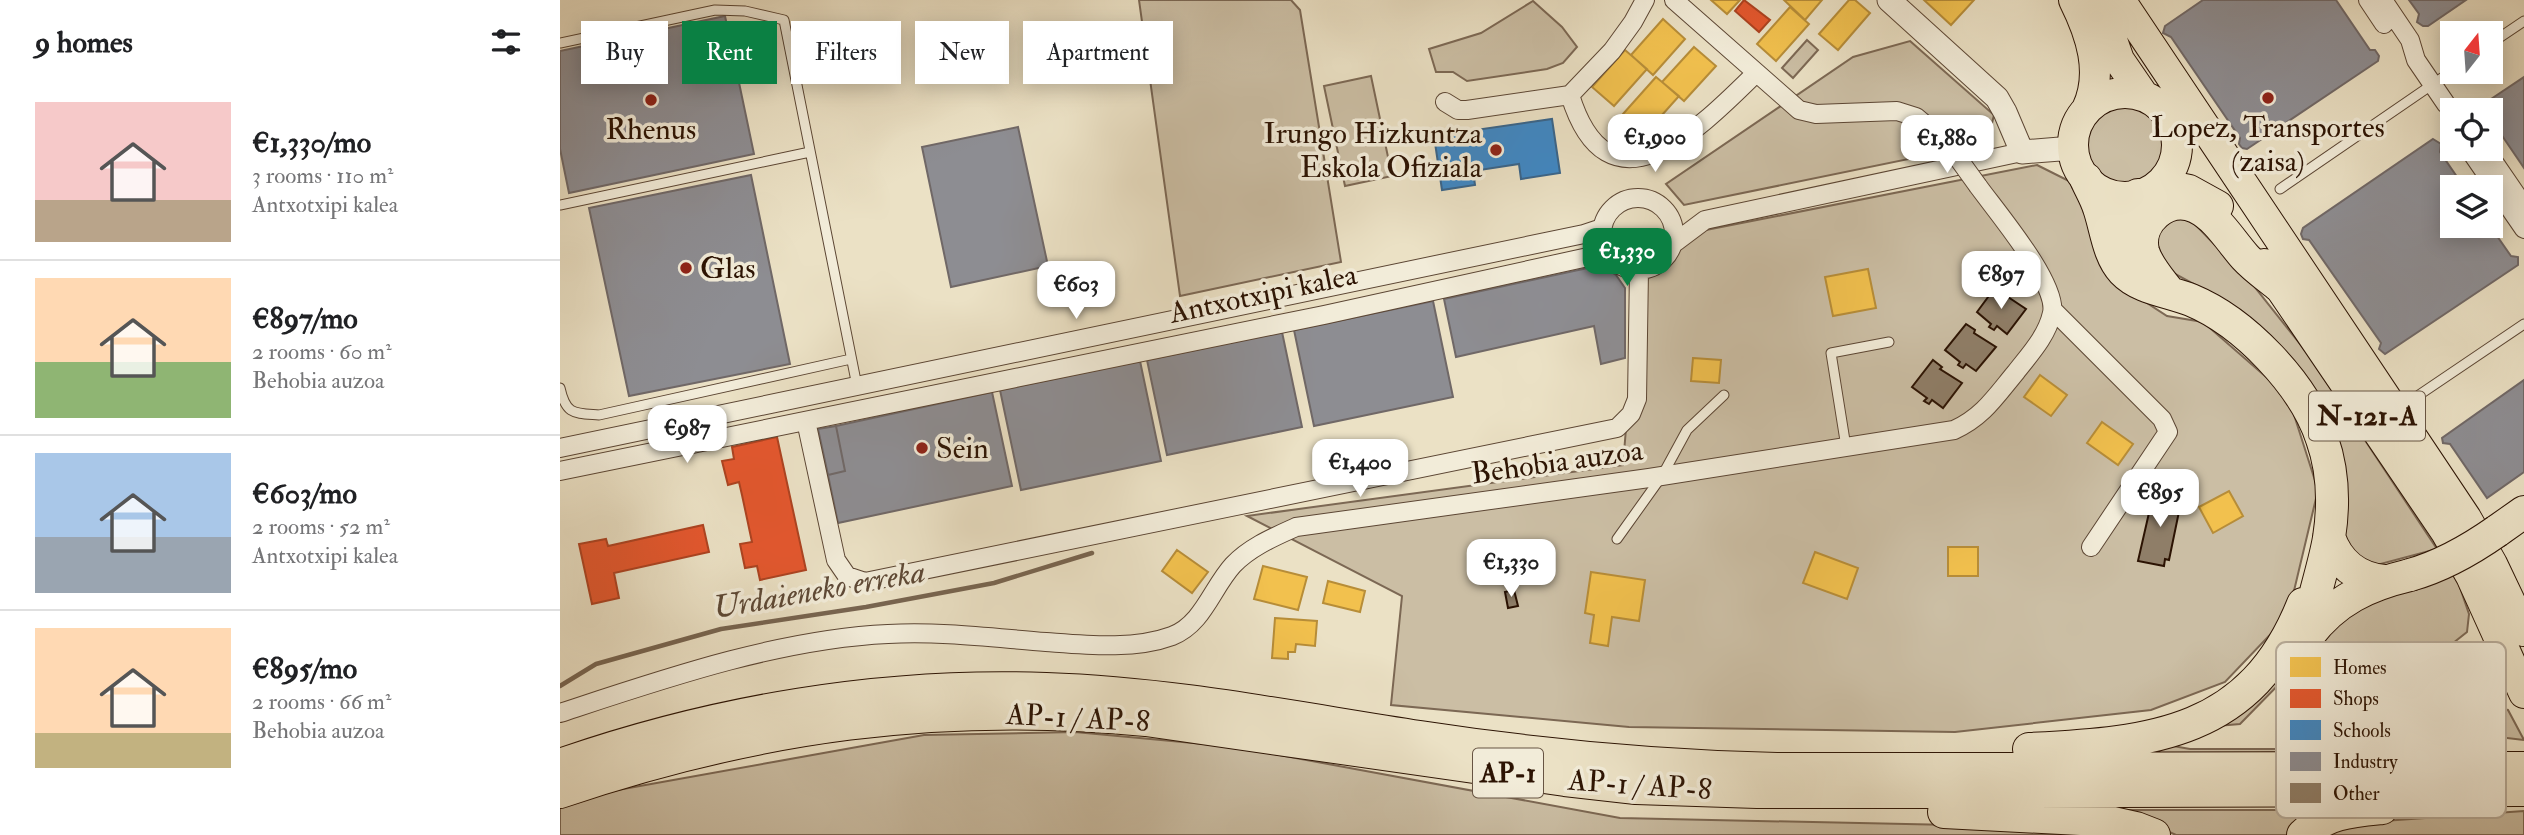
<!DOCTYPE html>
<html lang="en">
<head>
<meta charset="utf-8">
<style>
	body { margin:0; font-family:"IM FELL Double Pica",serif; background:#f6f6f6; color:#202124; height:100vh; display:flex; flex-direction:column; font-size:26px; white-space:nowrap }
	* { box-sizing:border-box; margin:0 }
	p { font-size:23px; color:#757577 }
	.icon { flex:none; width:38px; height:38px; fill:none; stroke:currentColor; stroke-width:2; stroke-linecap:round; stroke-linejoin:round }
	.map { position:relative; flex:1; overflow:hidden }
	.sheet { display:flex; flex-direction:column; background:#fff; width:560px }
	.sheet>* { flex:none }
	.banner { position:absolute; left:21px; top:21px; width:665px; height:63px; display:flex; gap:14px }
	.needle { width:46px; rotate:17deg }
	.buttons { position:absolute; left:1880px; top:21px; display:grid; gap:14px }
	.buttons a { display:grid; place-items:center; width:63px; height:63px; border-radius:0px; background:#fff; box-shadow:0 4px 18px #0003; font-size:35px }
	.price { position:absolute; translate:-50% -60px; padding:0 16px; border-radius:14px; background:#fff; color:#222; font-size:23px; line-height:46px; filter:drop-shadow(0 2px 4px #0008) }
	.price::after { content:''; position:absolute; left:50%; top:42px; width:21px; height:16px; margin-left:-10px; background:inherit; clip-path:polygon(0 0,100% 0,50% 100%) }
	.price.current { background:#0b8043; color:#fff }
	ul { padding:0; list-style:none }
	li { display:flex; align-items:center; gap:21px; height:175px; padding:0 35px }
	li+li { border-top:2px solid #e0e0e0 }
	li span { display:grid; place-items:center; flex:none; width:196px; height:140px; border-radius:0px; color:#555 }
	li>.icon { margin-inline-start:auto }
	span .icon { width:84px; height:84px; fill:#fffc; stroke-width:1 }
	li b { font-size:30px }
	h2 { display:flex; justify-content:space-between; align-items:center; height:84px; padding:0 35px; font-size:30px }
	.chip { padding:0 24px; border-radius:0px; background:#fff; box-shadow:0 4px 18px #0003; font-size:24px; line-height:63px }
	.chip.current { background:#0b8043; color:#fff }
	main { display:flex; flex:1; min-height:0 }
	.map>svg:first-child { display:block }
	.green { fill:#cbbea4; stroke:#7c6854; stroke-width:2 }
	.homes { fill:#f2c14e; stroke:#b78d38; stroke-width:2 }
	.shops { fill:#e4572e; stroke:#ad4321; stroke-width:2 }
	.schools { fill:#3f88c5; stroke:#39658b; stroke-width:2 }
	.industry { fill:#8d8d92; stroke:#706867; stroke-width:2 }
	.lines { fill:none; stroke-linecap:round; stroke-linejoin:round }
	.stream { stroke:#786550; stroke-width:4.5 }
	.building { fill:#8f7e68; stroke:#2c1303; stroke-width:2 }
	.service-casing { stroke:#5c4634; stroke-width:11 }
	.minor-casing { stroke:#5c4634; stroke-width:20 }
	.tertiary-casing { stroke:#5c4634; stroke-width:25 }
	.trunk-casing { stroke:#2c1303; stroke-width:32 }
	.motorway-casing { stroke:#2c1303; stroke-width:34 }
	.service { stroke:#f2ecd9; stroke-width:9 }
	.minor { stroke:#f2ecd9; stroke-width:18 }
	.tertiary { stroke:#f2ecd9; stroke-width:23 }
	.trunk { stroke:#ebe1c5; stroke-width:30 }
	.motorway { stroke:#ebe1c5; stroke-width:32 }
	.minor-bridge-casing { stroke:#5c4634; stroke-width:20; stroke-linecap:butt }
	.motorway-bridge-casing { stroke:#2c1303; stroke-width:34; stroke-linecap:butt }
	.minor-bridge { stroke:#f2ecd9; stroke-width:18 }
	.motorway-bridge { stroke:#ebe1c5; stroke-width:32 }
	.poi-dot { fill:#8f2418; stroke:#f2ecd9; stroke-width:2.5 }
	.labels { text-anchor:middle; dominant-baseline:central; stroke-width:7; stroke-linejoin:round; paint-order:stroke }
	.shield { fill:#f2ecd9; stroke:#675443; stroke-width:2 }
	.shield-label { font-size:28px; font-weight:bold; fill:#2c1303 }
	.poi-label { font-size:30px; fill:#2c1303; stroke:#f2ecd9 }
	.street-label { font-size:30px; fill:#2c1303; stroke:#f2ecd9 }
	.water-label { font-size:32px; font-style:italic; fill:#5e4936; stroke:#f2ecd9 }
	.key { fill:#f2ecd9; stroke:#b7ab99; stroke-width:2 }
	.key-label { font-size:19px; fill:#2c1303 }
</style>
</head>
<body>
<main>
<section class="sheet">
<h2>9 homes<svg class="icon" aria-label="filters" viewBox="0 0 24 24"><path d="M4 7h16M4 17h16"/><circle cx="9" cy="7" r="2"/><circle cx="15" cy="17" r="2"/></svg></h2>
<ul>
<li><span style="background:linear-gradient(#f6c9c9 70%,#b9a48a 0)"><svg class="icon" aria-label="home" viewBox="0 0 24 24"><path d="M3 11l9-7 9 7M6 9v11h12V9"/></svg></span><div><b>€1,330/mo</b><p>3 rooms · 110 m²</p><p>Antxotxipi kalea</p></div></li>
<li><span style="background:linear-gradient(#ffd9b3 60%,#8fb573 0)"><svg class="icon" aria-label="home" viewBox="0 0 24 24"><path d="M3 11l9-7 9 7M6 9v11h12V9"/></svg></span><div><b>€897/mo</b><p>2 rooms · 60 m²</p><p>Behobia auzoa</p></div></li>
<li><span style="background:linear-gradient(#a9c7e8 60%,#9aa5b1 0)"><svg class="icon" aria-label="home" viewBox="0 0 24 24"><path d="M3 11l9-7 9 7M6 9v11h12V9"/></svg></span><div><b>€603/mo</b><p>2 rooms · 52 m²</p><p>Antxotxipi kalea</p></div></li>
<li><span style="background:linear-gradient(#ffd9b3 75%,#c2b280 0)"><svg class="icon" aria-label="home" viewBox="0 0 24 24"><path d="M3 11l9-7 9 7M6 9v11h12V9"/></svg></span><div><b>€895/mo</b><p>2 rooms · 66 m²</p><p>Behobia auzoa</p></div></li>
</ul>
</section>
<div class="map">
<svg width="1964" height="835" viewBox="0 0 1964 835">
	<rect width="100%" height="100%" fill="#ebe1c5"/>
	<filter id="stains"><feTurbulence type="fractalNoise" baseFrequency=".00286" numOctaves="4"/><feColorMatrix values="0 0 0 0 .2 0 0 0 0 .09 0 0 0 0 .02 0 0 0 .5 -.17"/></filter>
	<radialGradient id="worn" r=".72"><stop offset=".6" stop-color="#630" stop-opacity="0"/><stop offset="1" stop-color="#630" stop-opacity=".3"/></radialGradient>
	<path class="green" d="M579 0H731L740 10 781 262 620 296Z
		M973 1 1002 27 1017 47 1003 63 987 69 907 81 893 72H876L869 49 921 33Z
		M1247 40 1258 50 1233 78 1222 68Z
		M1350 41 1434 115 1427 143 1124 205 1106 184 1293 57Z
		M811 76 832 176 785 186 764 86Z
		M1527 144a39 39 0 1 1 78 0a39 39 0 1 1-78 0Z
		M1477 165 1515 184 1555 282 1607 316 1643 322 1728 396 1758 490 1728 616 1665 682 1591 710 1395 732 1069 727 831 705 842 596 687 516 1063 465 1079 270 1146 230Z
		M1620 215 1632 221 1693 285 1748 354 1877 549 1813 566 1789 551 1782 529V480L1766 409 1723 349 1671 304 1604 268 1589 242 1603 218Z
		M1895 573 1909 614 1907 632 1873 659 1875 697 1948 710 1964 740 1785 719 1753 673 1763 628 1814 595Z
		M1735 656 1742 678 1727 676 1680 724 1645 727Z
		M515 732 676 747 1060 818 1484 827 1529 835H0V803L13 798 364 735Z
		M1596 743 1630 749H1786L1802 743 1808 752 1575 754Z
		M1560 810H1743L1749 811 1728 835H1616Z
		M1964 811V835H1766L1795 823Z"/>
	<path class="homes" d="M1151 0H1180L1167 14Z
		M1224 0H1262L1245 20Z
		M1289 0H1295L1310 13 1278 50 1259 34Z
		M1364 0H1414L1391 25Z
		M1230 7 1249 24 1216 61 1197 44Z
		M1103 19 1125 39 1093 75 1071 55Z
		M1134 47 1156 66 1124 101 1102 82Z
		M1065 50 1087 69 1054 106 1032 87Z
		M1096 77 1119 96 1085 134 1063 114Z
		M1308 269 1316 308 1273 316 1265 277Z
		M1133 358 1161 360 1159 383 1131 381Z
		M1480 375 1507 395 1491 416 1464 397Z
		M1542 422 1573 444 1558 465 1527 443Z
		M1669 491 1683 516 1653 533 1639 507Z
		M1388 547H1418V576H1388Z
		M617 550 648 572 632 593 602 571Z
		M1255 552 1298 568 1287 599 1243 583Z
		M703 566 747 577 738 610 694 599Z
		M1031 572 1085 580 1079 621 1052 617 1048 646 1030 643 1034 615 1025 613Z
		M768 581 805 591 800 612 763 603Z
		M715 618 757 621 755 646 736 644 735 652H728V659L712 658Z"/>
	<path class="shops" d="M1184 0 1210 20 1199 32 1175 11Z
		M217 437 246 570 200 580 197 566 185 568 180 544 192 542 182 495 179 482 168 485 162 461 174 459 172 447Z
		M143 525 149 552 54 573 59 598 32 604 19 544 46 539 48 546Z"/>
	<path class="schools" d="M992 119 1000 173 961 179 959 164 913 171 915 185 882 190 874 136Z"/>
	<path class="industry" d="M1643 0H1776L1810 50H1815L1819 56 1818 61 1687 149 1682 148 1679 144 1680 138 1611 37 1603 33 1605 26Z
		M1849 0H1906L1868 26H1863L1857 22 1859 14Z
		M165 16 194 154 9 193 0 149V51Z
		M1964 77V168L1930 118V110L1921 109 1922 105Z
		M458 127 488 266 391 287 362 147Z
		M1873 139 1881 144 1880 152 1904 187H1892V226H1930L1951 256 1958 257V265L1825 354 1819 349 1821 343 1749 240 1743 239 1741 234 1743 228Z
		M191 175 230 364 69 396 29 208Z
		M1037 266 1043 267 1056 275 1065 288V358L1041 364 1034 326 896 357 884 299Z
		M873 301 893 397 754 426 734 330Z
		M722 332 742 427 607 455 587 360Z
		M580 361 601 461 461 490 440 390Z
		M1964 380V472L1927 498 1890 444 1883 443 1882 438Z
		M432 392 452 486 278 523 268 475 285 471 276 426Z
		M276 426 285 471 268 475 258 429Z"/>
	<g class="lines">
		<path class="stream" d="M0 686 36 664 161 629 306 607 434 583 532 553"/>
	</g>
	<path class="building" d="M1437 285 1446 293 1445 295 1466 309 1447 334 1437 326 1434 330 1429 327 1431 324 1417 312Z
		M1406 324 1415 330 1414 333 1436 347 1416 371 1406 364 1403 368 1398 365 1400 362 1385 350Z
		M1373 360 1382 367 1380 369 1402 383 1383 408 1372 400 1369 404 1364 401 1367 398 1352 387Z
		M1594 491 1622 497 1609 560 1605 559 1604 566 1578 561Z
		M954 590 958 606 948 608 945 592Z"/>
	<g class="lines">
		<defs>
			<path id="service" d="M0 43 155 10 185 11 224 20 297 386
				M1930 44 1964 21
				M1720 189 1892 71
				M0 205 250 152
				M0 388C6 415 14 413 39 415L291 359
				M1859 395 1964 324
				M1286 447 1271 353 1329 342
				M1057 539 1102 476 1127 430 1164 395"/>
			<path id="minor" d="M1114 0 1239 110 1256 114 1337 111 1356 117 1387 143
				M1808 0 1824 24
				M1823 0 1850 40 1856 60 1886 104 1893 110
				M1010 95C1049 222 1141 127 1196 73
				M885 102 898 110H907L1010 95 1052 51 1073 22 1085 0
				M1909 149 1964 229
				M1925 149 1964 206
				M1042 234a36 36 0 1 1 72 0a36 36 0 1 1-72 0Z
				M1113 244 1145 220 1462 152
				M1493 310 1602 419 1608 432 1531 547
				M246 421 276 560 287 576 305 582 1057 428 1071 414 1077 399 1079 270
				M0 448 1024 234 1042 228
				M0 471 764 315 1028 257 1048 255
				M0 713C103 679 219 639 328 634 380 631 434 638 486 642 527 645 574 650 612 636 643 624 652 588 673 565 690 547 714 537 736 527L1089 478 1394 430C1423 417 1436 396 1456 372 1470 354 1487 336 1492 313 1498 284 1436 211 1418 186"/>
			<path id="tertiary" d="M1329 0 1437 98 1445 112 1462 152 1500 149 1513 152"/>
			<path id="trunk" d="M1514 0C1531 34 1544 73 1527 109
				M1538 0 1559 60 1583 95
				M1560 0 1906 518 1932 564 1964 631
				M1513 145a52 52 0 1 1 104 0a52 52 0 1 1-104 0Z
				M1600 184 1629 190 1658 206
				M1704 264 1886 532 1911 576 1964 693"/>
			<path id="motorway" d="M1526 179C1530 188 1536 198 1539 208 1546 228 1548 255 1563 271 1580 289 1609 291 1631 300 1684 322 1744 384 1762 439 1773 470 1774 506 1769 538 1760 591 1730 647 1760 697 1771 715 1788 729 1808 737 1832 747 1860 749 1885 754
				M1567 249C1559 229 1568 212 1578 195
				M1609 292C1600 280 1587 266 1583 251 1576 221 1608 194 1636 207 1657 217 1670 240 1685 257 1695 268 1707 276 1718 285
				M1937 531 1964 512
				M1769 537C1778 563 1796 578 1824 581
				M1748 636C1775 600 1808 585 1850 575
				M1469 749C1593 743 1691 734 1743 604
				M0 765C155 711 322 683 486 689 612 693 735 718 860 737 978 755 1097 766 1217 769L1964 768
				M0 792C195 726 380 700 586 720L1005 780 1076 788 1197 792 1964 790
				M1384 812 1540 820 1576 828 1594 835
				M1743 835C1765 813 1792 811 1822 808"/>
		</defs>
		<use href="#service" class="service-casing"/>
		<use href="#minor" class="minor-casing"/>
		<use href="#tertiary" class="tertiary-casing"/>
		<use href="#trunk" class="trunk-casing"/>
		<use href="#motorway" class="motorway-casing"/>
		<use href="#service" class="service"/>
		<use href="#minor" class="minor"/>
		<use href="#tertiary" class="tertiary"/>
		<use href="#trunk" class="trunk"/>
		<use href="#motorway" class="motorway"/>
		<defs>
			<path id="minor-bridge" d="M1387 143 1418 186"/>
			<path id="motorway-bridge" d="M1850 575C1882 566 1910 550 1937 531"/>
		</defs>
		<use href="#minor-bridge" class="minor-bridge-casing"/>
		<use href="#motorway-bridge" class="motorway-bridge-casing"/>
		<use href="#minor-bridge" class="minor-bridge"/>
		<use href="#motorway-bridge" class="motorway-bridge"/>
	</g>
	<g class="poi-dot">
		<circle cx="1708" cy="98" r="7"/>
		<circle cx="91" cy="100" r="7"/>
		<circle cx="936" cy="150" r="7"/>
		<circle cx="126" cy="268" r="7"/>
		<circle cx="362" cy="448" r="7"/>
	</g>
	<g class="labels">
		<g class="shield">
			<rect x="1749" y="391.5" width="116" height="49" rx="5"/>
			<rect x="913" y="748.5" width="70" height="49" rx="5"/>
		</g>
		<g class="shield-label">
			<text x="1807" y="416">N-121-A</text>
			<text x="948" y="773">AP-1</text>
		</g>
		<g class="poi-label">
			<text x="1708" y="127">Lopez, Transportes<tspan x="1708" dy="34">(zaisa)</tspan></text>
			<text x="91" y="129">Rhenus</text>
			<text x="922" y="133" text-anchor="end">Irungo Hizkuntza<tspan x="922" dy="34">Eskola Ofiziala</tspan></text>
			<text x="140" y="268" text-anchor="start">Glas</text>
			<text x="376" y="448" text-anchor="start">Sein</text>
		</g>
		<g class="street-label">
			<text transform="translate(703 294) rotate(-12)">Antxotxipi kalea</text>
			<text transform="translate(997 462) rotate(-8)">Behobia auzoa</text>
			<text transform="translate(518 718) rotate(3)">AP-1 / AP-8</text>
			<text transform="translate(1080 785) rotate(4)">AP-1 / AP-8</text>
		</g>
		<g class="water-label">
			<text transform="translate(259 590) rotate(-10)">Urdaieneko erreka</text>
		</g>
	</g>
	<rect x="1716" y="642" width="230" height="176" rx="10" class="key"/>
	<rect x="1730" y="657" width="31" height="20" fill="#f2c14e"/>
	<rect x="1730" y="689" width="31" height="19" fill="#e4572e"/>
	<rect x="1730" y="720" width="31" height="20" fill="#3f88c5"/>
	<rect x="1730" y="752" width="31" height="19" fill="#8d8d92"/>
	<rect x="1730" y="783" width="31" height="20" fill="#8f7e68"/>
	<g class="key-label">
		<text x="1773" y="674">Homes</text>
		<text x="1773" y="705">Shops</text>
		<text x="1773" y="737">Schools</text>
		<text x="1773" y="768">Industry</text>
		<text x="1773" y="800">Other</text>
	</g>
	<rect width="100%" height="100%" filter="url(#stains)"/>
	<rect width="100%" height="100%" fill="url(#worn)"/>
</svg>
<div class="buttons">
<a><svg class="needle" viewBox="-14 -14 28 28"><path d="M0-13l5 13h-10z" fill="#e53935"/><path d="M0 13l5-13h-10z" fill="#757577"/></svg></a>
<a><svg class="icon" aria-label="locate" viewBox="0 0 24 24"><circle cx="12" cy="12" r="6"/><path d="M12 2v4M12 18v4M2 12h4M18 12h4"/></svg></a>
<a><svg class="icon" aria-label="layers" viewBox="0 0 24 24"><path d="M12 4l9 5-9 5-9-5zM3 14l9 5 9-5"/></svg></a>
</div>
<b class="price" style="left:1095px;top:174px">€1,900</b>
<b class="price" style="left:1387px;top:175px">€1,880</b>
<b class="price current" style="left:1067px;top:288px">€1,330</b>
<b class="price" style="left:1441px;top:311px">€897</b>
<b class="price" style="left:516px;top:321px">€603</b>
<b class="price" style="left:127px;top:465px">€987</b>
<b class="price" style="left:800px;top:499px">€1,400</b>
<b class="price" style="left:1600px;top:529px">€895</b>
<b class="price" style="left:951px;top:599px">€1,330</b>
<div class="banner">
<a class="chip">Buy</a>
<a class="chip current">Rent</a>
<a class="chip">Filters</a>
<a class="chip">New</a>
<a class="chip">Apartment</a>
</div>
</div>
</main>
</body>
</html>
